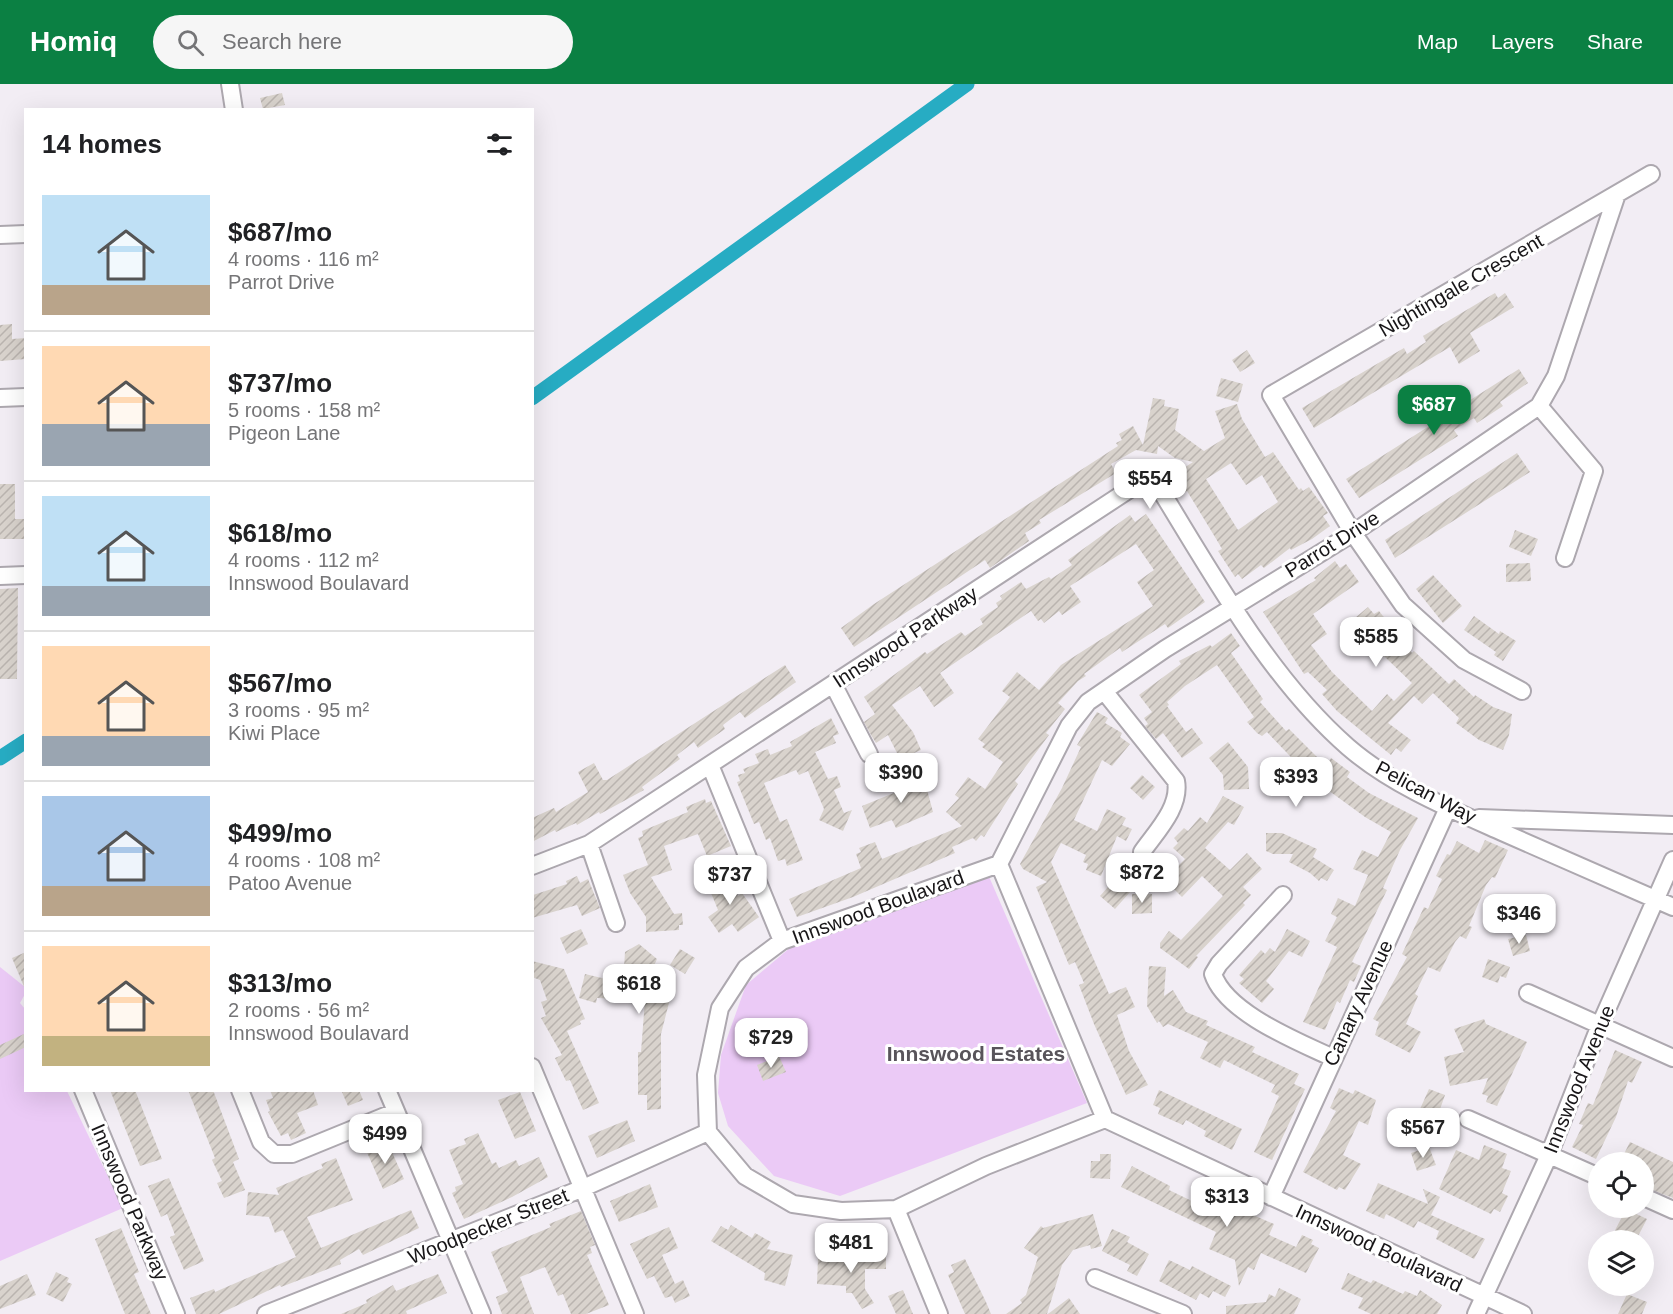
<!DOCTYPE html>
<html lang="en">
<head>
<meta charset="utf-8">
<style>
	body { margin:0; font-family:Helvetica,sans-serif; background:#f6f6f6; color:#202124; height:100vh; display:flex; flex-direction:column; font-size:22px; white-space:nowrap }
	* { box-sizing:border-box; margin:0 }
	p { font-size:20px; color:#757577 }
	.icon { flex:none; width:33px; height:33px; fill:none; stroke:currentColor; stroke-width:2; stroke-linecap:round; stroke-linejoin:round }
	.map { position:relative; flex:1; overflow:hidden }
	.panel { position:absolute; left:24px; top:24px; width:510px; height:984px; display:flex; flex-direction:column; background:#fff; border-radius:0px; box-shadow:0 6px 24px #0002 }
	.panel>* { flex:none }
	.buttons { position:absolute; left:1588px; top:1068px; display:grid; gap:12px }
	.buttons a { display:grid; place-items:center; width:66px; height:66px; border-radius:50%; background:#fff; box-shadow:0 6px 24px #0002; font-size:30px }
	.price { position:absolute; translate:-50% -51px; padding:0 14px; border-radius:12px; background:#fff; color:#222; font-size:20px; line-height:39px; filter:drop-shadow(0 2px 3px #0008) }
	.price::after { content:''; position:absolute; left:50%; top:36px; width:18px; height:14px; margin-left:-9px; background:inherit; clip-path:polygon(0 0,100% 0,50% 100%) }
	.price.on { background:#0b8043; color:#fff }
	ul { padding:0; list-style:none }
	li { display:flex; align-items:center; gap:18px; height:150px; padding:0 18px }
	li+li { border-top:2px solid #e0e0e0 }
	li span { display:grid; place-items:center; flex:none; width:168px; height:120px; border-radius:0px; color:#555 }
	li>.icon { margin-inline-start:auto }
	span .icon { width:72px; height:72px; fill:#fffc; stroke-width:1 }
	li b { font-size:26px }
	h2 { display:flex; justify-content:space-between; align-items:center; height:72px; padding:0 18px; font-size:26px }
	header { display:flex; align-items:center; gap:36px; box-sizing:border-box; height:84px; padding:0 30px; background:#0b8043; color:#fff }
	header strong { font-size:28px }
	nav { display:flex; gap:33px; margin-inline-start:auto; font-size:21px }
	.search { width:420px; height:54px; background:#f6f6f6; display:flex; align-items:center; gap:15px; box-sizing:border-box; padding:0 21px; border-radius:33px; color:#757577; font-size:22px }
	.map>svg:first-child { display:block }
	.park { fill:#ebcaf6 }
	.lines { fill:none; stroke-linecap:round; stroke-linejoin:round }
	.canal { stroke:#27acc3; stroke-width:15 }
	.building { fill:url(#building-hatch); fill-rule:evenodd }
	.minor-casing { stroke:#ada8af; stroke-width:20 }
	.minor { stroke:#fff; stroke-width:16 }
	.labels { text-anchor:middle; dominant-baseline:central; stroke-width:6; stroke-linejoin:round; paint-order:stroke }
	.street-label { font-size:20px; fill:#181618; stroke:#fff }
	.neighbourhood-label { font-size:21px; font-weight:bold; fill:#58545a; stroke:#fff }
</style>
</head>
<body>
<header>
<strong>Homiq</strong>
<div class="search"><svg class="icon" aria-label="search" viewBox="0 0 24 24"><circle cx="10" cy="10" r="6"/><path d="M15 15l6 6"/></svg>Search here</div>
<nav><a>Map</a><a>Layers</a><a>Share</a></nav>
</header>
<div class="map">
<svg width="1673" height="1230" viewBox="0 0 1673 1230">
	<defs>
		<pattern id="building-hatch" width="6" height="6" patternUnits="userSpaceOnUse" patternTransform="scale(1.5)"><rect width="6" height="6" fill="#d9d3cd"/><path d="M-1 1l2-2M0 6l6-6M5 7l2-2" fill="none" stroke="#bab4af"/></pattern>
	</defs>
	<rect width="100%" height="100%" fill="#f2edf4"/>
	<path class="park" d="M987 788 1087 1019 840 1112 774 1092 728 1042 718 1009 721 971 746 901 791 863Z
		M0 883 25 903V910L20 919 25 925 26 1006 67 1007 123 1124 0 1177Z"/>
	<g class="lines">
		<path class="canal" d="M532 314 967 0
			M0 674 26 657"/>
	</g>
	<path class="building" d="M282 9 285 21 263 25 260 14Z
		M1495 209 1498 214 1505 209 1514 223 1470 249 1480 267 1459 280 1450 263 1314 344 1302 324 1404 264 1407 270 1426 258 1423 252Z
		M12 240V255L26 254V275L0 277V241Z
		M1247 266 1255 279 1240 288 1232 276Z
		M1519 285 1528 299 1500 318 1503 322 1477 339 1474 334 1454 346 1458 352 1359 414 1346 395Z
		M1221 294 1243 300 1238 318 1216 312Z
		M1153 314 1165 316 1164 322 1179 325 1175 346 1204 367 1225 354 1215 327 1237 320 1242 335 1265 373 1273 368 1299 406 1301 404 1303 407 1309 403 1328 429 1323 432 1330 442 1312 455 1291 466 1290 464 1264 484 1261 481 1242 495 1238 490 1235 493 1218 467 1222 465 1218 458 1187 407 1184 409 1173 391 1193 378 1175 374 1158 362 1157 370 1136 366 1111 380 1116 389 1039 436 1041 439 1025 449 1029 457 990 484 985 476 854 563 841 544 874 520 1118 362 1116 359 1122 356 1119 350 1133 342 1143 361ZM1231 379 1246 401 1262 391 1278 418 1238 446 1206 395Z
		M1517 369 1530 388 1395 474 1385 456Z
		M0 400H15V435H26V455H0Z
		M1146 430 1205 518 1168 544 1165 540 1122 568 1120 564 1084 590 1086 592 1078 597 1058 619 1065 625 1046 649 1049 651 1015 697 1018 700 984 753 981 751 976 757 973 754 952 763 955 769 853 813 797 833 789 815 861 784 856 770 861 768 859 764 875 758 882 775 962 742 946 728 959 714 955 711 968 693 985 705 1003 678 982 663 985 660 978 655 1010 613 1002 607 1017 588 1039 606 1061 581 1153 522 1137 498 1154 486 1136 460 1070 502 1081 518 1062 531 1059 527 1044 539 1041 535 1038 537 1031 527 940 589 954 609 934 623 920 602 892 621 913 648 921 666 900 675 888 651 876 659 871 651 864 638 875 630 864 613 925 568 927 570 961 548 965 552 983 540 980 535 998 523 996 519 1002 515 1000 512 1021 498 1026 505 1049 493 1051 495 1072 481 1068 476 1130 431 1135 438Z
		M1515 446 1538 455 1531 472 1509 463Z
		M1335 477 1340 484 1346 480 1359 498 1313 530 1327 550 1311 561 1332 588 1372 627 1387 610 1394 617 1412 599 1385 573 1355 534 1368 523 1374 530 1379 527 1412 569 1414 567 1449 600 1454 595 1474 613 1475 611 1493 623 1512 630 1509 651 1503 666 1479 656 1456 639 1459 634 1433 609 1422 620 1414 612 1388 639 1411 656 1401 668 1396 664 1391 671 1337 627 1322 610 1327 606 1308 588 1304 590 1263 528 1316 496 1314 494Z
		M1530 479 1531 497 1506 498V480Z
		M1433 491 1462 522 1443 539 1416 505Z
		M18 504 17 595H0V505Z
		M1474 532 1499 550 1500 547 1516 557 1503 577 1494 571 1496 568 1464 546Z
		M1231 549 1240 562 1231 569 1263 615 1260 618 1286 647 1289 645 1326 682 1331 674 1350 688 1347 693 1369 709 1418 734 1400 766 1383 804 1387 806 1352 878 1361 882 1354 898 1350 896 1340 919 1337 917 1325 946 1303 938 1337 863 1325 857 1337 833 1331 830 1338 814 1355 822 1368 791 1353 785 1362 766 1378 773 1391 748 1365 733 1310 693 1267 648 1262 652 1257 649 1247 638 1254 633 1217 581 1185 602 1167 618 1169 621 1167 622 1186 648 1192 644 1203 659 1182 674 1163 649 1156 655 1145 642 1148 640 1144 634 1152 628 1139 611 1181 580 1179 577 1210 561 1212 563Z
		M785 581 796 598 745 634 740 628 723 641 725 645 698 664 694 658 677 671 680 675 642 703 644 706 600 730 599 728 577 741 576 739 556 748 555 746 532 758V734L554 724 556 728 588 708 578 688 594 679 603 696H607Z
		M1097 628 1108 634 1105 639 1122 649 1120 653 1130 660 1112 682 1102 676 1074 736 1097 747 1107 725 1126 734 1122 741 1132 745 1126 757 1117 752 1101 792 1086 786 1088 780 1083 778 1086 771 1061 759 1051 778 1109 910 1126 903 1135 923 1117 931 1129 967 1148 1001 1126 1011 1094 940 1079 901 1084 899 1075 878 1069 881 1036 803 1047 798 1023 785 1020 780 1062 704 1081 663 1077 661Z
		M831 634 839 650 833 652 836 659 815 668 828 695 837 692 841 703 834 706 844 729 852 726 843 747 819 736 824 725 808 687 799 691 796 686 764 699 780 738 787 735 803 776 787 782 785 775 778 777 770 754 766 756 759 738 754 740 737 698 740 697 738 691 745 689 743 685 759 679 755 670 768 665 770 671 792 662 790 658Z
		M1228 658 1248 683 1249 705 1224 706 1223 691 1209 674Z
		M909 685 922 687 933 728 896 744 892 736 870 744 862 722 906 704Z
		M1142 691 1155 703 1143 716 1130 704Z
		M1223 712 1244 723 1234 741 1228 738 1205 764 1230 786 1247 769 1262 785 1243 803 1251 811 1243 819 1245 821 1196 872 1198 873 1189 885 1160 864V859L1169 847 1181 856 1223 812 1202 792 1182 813 1170 801 1173 798 1167 793 1185 775 1173 764 1178 759 1174 754 1184 744 1188 747 1200 733 1207 739Z
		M705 715 706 719 711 717 731 762 707 772 698 750 664 762 672 786 651 793 674 830 682 829 683 841H679V846L646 848V833L630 809 623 791 648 781 638 754 643 752 642 747 688 728 686 723Z
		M1266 749H1282L1317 765 1313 773 1334 786 1327 797 1321 794 1319 797 1310 789 1289 778 1293 770H1273L1266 767Z
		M1485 756 1508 766 1495 794 1492 793 1486 801 1469 842 1472 843 1466 855 1460 852 1455 858 1440 888 1428 883 1415 910 1418 912 1406 940 1421 948 1410 969 1375 951 1379 938 1373 935 1407 873 1402 870 1424 823 1428 825 1442 795 1436 792 1447 770 1450 771 1457 757 1479 769Z
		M729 790 738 812 742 809 759 833 738 848 732 840 719 849 708 833 718 826 707 799Z
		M577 792 580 799 588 795 600 824 582 832 577 821 532 834 533 811 567 800 566 797Z
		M1115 795 1130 808 1115 825 1100 812Z
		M1132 810H1152V829L1132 830Z
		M581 845 588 860 567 870 560 854Z
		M1287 845 1310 857 1302 873 1289 867 1266 897 1274 905 1262 919 1239 899 1244 895 1239 891 1261 866 1265 870 1270 864 1275 868Z
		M1526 851 1530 867 1513 872 1508 855Z
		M639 860 657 875 646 900 672 907 661 950V1025L647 1026V1011H638V968H641L645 916 597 914 596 919 579 914 585 890 623 899 625 868Z
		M680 865 695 874 685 890 670 881Z
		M26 868V905H25L12 874Z
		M1488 875 1510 883 1506 894 1500 892 1498 899 1482 893Z
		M532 877 564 885 585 935 580 937 581 940 567 947 599 1019 583 1026 570 996 566 997 555 974 562 971 541 934 546 932 541 918 547 916 540 896 532 893Z
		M1149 882 1166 883 1164 912 1173 906 1186 928 1208 937 1206 941 1255 963 1252 968 1299 990 1294 1000 1305 1005 1272 1076 1254 1068 1279 1012 1271 1008 1275 1001 1224 976 1220 984 1200 974 1208 958 1168 940 1163 943 1159 937 1157 939 1147 922Z
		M1484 935 1486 940 1527 958 1497 1022 1486 1018 1488 1012 1482 1010 1488 994 1450 1002 1444 973 1464 968 1454 945Z
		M26 949V963L0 975V961Z
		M1615 966 1642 978 1632 999 1628 997 1616 1033 1596 1075 1572 1063 1583 1041 1579 1040 1588 1019 1593 1021Z
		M779 972 786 988 763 997 757 981Z
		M1339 1004 1353 1010 1355 1006 1376 1016 1368 1041 1359 1037 1343 1071 1361 1080 1345 1106 1339 1103 1337 1106 1303 1088 1336 1027 1330 1024Z
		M1429 1005 1445 1011 1431 1051 1412 1043Z
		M110 1006H135L162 1075 140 1082Z
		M188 1006H213L239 1075 233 1078 245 1106 224 1114 217 1099 222 1097 212 1076 215 1074Z
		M270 1006H313L318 1021 297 1029 306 1049 291 1056 288 1049 281 1052 268 1028 270 1027 266 1016 273 1014Z
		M341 1006H359L363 1016 348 1022Z
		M1159 1006 1242 1045 1232 1066 1204 1052 1206 1047 1186 1036 1183 1041 1158 1030 1160 1024 1153 1021Z
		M520 1008 536 1047 515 1055 498 1016Z
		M627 1036 635 1057 597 1074 588 1052Z
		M478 1049 492 1080 496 1078 499 1084 516 1076 519 1082 539 1073 548 1093 512 1113 464 1135 452 1109 456 1107 455 1103 463 1100 449 1066 466 1060 464 1055Z
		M387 1057 404 1095 383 1105 366 1066Z
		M1630 1058 1673 1078V1114L1644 1103V1078H1620Z
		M1484 1061 1507 1070 1502 1084 1511 1087 1502 1109 1508 1112 1500 1128 1494 1125 1491 1130 1439 1105 1456 1066 1479 1076Z
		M1429 1063 1436 1081 1417 1087 1411 1069Z
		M1100 1070H1111L1110 1095 1090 1094 1091 1077H1100Z
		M336 1074 353 1116 307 1133 321 1164 411 1126 419 1144 363 1171 359 1165 340 1176 341 1180 281 1203 280 1201 219 1230H196L190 1214 214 1205 215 1208 296 1173 283 1146 275 1149 269 1133 246 1131 248 1108 279 1111 276 1104 323 1084 321 1080Z
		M1132 1082 1170 1102 1169 1106 1223 1132 1228 1120 1274 1140 1269 1151 1296 1163 1302 1151 1313 1156 1311 1160 1319 1164 1306 1189 1261 1169 1254 1186 1248 1183 1239 1202 1235 1176 1209 1165 1216 1148 1121 1103Z
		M169 1094 204 1177 184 1186 170 1153 175 1151 167 1130 161 1133 148 1102Z
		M1378 1099 1428 1120 1423 1105 1440 1113 1431 1131 1485 1155 1474 1175 1436 1155 1439 1147 1418 1137 1414 1144 1386 1130 1384 1135 1366 1127Z
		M650 1100 658 1123 619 1138 610 1117Z
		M1626 1125 1647 1135 1636 1156H1610Z
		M581 1127 595 1161 590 1163 592 1169 587 1171 609 1221 586 1230H571L563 1210 558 1212 545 1183 520 1193 534 1230H502L496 1213 508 1208 491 1168 551 1143 549 1140Z
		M1093 1130 1102 1162 1091 1165 1090 1161 1073 1166 1062 1181 1047 1230H1006L1022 1219 1020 1216 1026 1211 1038 1173 1024 1164 1041 1142 1043 1144Z
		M731 1141 752 1154 755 1149 771 1158 767 1165 793 1171 785 1202 764 1196 765 1189 711 1157 721 1142 728 1146Z
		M669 1143 678 1164 662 1171 675 1200 683 1196 690 1212 675 1219 672 1212 665 1214 654 1192 647 1195 630 1160Z
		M121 1144 139 1188 134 1190 151 1230H125L95 1155Z
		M1112 1145 1130 1153 1127 1158 1149 1170 1137 1192 1127 1187 1130 1181 1102 1167Z
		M848 1171H886V1185H865V1205L874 1219 862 1225 852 1209H846V1202L817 1200 818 1175 848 1177Z
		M965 1175 986 1218 991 1230H965L948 1191 954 1188 951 1181Z
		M1169 1176 1190 1186 1192 1182 1231 1202 1225 1213 1213 1207 1209 1214 1200 1209 1196 1216 1159 1197Z
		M56 1188 69 1194 67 1198 72 1200 63 1218 46 1210Z
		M1348 1189 1371 1199 1373 1196 1403 1210 1405 1207 1417 1212 1420 1206 1442 1221 1437 1230H1371L1358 1224 1363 1214 1341 1205Z
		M27 1190 36 1211 0 1225V1202Z
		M438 1190 447 1209 406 1227 407 1230H341L367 1219 366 1216 393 1201 396 1207Z
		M1279 1204 1301 1215 1294 1230H1226V1222L1266 1218 1269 1210 1275 1213Z
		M903 1206 913 1230H896L888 1212Z
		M1627 1210 1647 1218 1642 1230H1618Z
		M1069 1214 1080 1230H1048Z"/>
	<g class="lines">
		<defs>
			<path id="minor" d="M230 0 234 26
				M0 151 26 150
				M0 314 26 313
				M1539 322 1594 387 1565 474
				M0 492 26 491
				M833 600 869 670
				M1104 607 1176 697C1181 723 1156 748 1142 768
				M1522 607 1464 576 1403 521 1353 449 1271 311 1651 90
				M710 681 782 857
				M1479 734 1673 741
				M589 760 616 839
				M999 780 1069 642 1088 618 1165 565 1353 449 1539 322 1556 292 1617 110
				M999 780 782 857 746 884 720 924 706 991 708 1048 745 1092 793 1120 841 1127 896 1125 986 1082 1105 1035
				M999 780 1105 1035 1523 1230
				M532 782 589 760 1133 403 1147 402 1161 407C1214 493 1271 596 1348 663 1392 701 1450 725 1502 748 1559 773 1616 798 1673 823
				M1283 811 1219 880 1213 890C1226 929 1297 957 1333 974
				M1528 909 1673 974
				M532 983 635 1230
				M83 1006 176 1230
				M240 1006 261 1058 274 1070H292L395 1028
				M387 1006 482 1230
				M1468 1035 1599 1093
				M1271 1113 1448 724
				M1644 1113 1673 1126
				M896 1125 939 1230
				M1095 1194 1183 1230
				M266 1230 581 1105 708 1048
				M1476 1230 1549 1071 1600 941 1673 776"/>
		</defs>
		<use href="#minor" class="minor-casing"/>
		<use href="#minor" class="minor"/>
	</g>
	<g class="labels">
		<g class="street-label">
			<text transform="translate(1461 201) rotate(-30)">Nightingale Crescent</text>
			<text transform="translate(1332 460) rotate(-32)">Parrot Drive</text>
			<text transform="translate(905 553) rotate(-33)">Innswood Parkway</text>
			<text transform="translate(1426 708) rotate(28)">Pelican Way</text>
			<text transform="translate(878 823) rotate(-20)">Innswood Boulavard</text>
			<text transform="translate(1358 919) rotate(-65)">Canary Avenue</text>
			<text transform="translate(1579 995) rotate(-68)">Innswood Avenue</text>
			<text transform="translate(130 1118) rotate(67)">Innswood Parkway</text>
			<text transform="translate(488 1142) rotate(-22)">Woodpecker Street</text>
			<text transform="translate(1379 1164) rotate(25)">Innswood Boulavard</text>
		</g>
		<g class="neighbourhood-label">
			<text x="976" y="969">Innswood Estates</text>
		</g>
	</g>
</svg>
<div class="buttons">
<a><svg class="icon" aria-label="locate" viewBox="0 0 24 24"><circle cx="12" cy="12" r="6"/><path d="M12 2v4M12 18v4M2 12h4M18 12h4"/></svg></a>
<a><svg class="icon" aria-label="layers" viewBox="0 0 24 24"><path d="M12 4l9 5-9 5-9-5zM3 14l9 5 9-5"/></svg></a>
</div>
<b class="price on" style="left:1434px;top:352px">$687</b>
<b class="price" style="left:1150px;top:426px">$554</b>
<b class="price" style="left:1376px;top:584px">$585</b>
<b class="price" style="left:901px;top:720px">$390</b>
<b class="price" style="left:1296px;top:724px">$393</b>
<b class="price" style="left:1142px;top:820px">$872</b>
<b class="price" style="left:730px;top:822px">$737</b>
<b class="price" style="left:1519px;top:861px">$346</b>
<b class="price" style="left:639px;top:931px">$618</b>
<b class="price" style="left:771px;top:985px">$729</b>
<b class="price" style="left:1423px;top:1075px">$567</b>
<b class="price" style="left:385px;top:1081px">$499</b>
<b class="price" style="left:1227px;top:1144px">$313</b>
<b class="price" style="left:851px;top:1190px">$481</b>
<section class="panel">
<h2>14 homes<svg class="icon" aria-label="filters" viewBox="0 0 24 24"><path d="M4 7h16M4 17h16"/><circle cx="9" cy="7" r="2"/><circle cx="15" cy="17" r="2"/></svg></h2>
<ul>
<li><span style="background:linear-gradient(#bfe0f5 75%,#b9a48a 0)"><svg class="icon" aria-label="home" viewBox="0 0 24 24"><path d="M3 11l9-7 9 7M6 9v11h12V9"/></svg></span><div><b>$687/mo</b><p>4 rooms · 116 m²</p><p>Parrot Drive</p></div></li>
<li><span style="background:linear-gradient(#ffd9b3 65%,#9aa5b1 0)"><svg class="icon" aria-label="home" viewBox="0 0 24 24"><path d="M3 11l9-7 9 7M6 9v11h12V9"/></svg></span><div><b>$737/mo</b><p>5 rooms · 158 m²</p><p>Pigeon Lane</p></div></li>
<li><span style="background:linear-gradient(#bfe0f5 75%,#9aa5b1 0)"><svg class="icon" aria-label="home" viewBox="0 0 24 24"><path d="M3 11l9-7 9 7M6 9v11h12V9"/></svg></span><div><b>$618/mo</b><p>4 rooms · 112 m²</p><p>Innswood Boulavard</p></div></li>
<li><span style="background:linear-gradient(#ffd9b3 75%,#9aa5b1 0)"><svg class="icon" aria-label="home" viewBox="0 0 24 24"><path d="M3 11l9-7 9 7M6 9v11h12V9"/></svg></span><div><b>$567/mo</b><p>3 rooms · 95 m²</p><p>Kiwi Place</p></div></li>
<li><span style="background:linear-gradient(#a9c7e8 75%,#b9a48a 0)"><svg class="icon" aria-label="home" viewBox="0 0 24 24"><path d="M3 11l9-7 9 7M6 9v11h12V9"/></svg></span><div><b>$499/mo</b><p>4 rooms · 108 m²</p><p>Patoo Avenue</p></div></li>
<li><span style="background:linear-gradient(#ffd9b3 75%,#c2b280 0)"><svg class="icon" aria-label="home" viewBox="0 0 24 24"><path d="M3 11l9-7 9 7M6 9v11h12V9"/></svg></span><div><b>$313/mo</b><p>2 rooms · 56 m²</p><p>Innswood Boulavard</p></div></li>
</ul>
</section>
</div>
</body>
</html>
